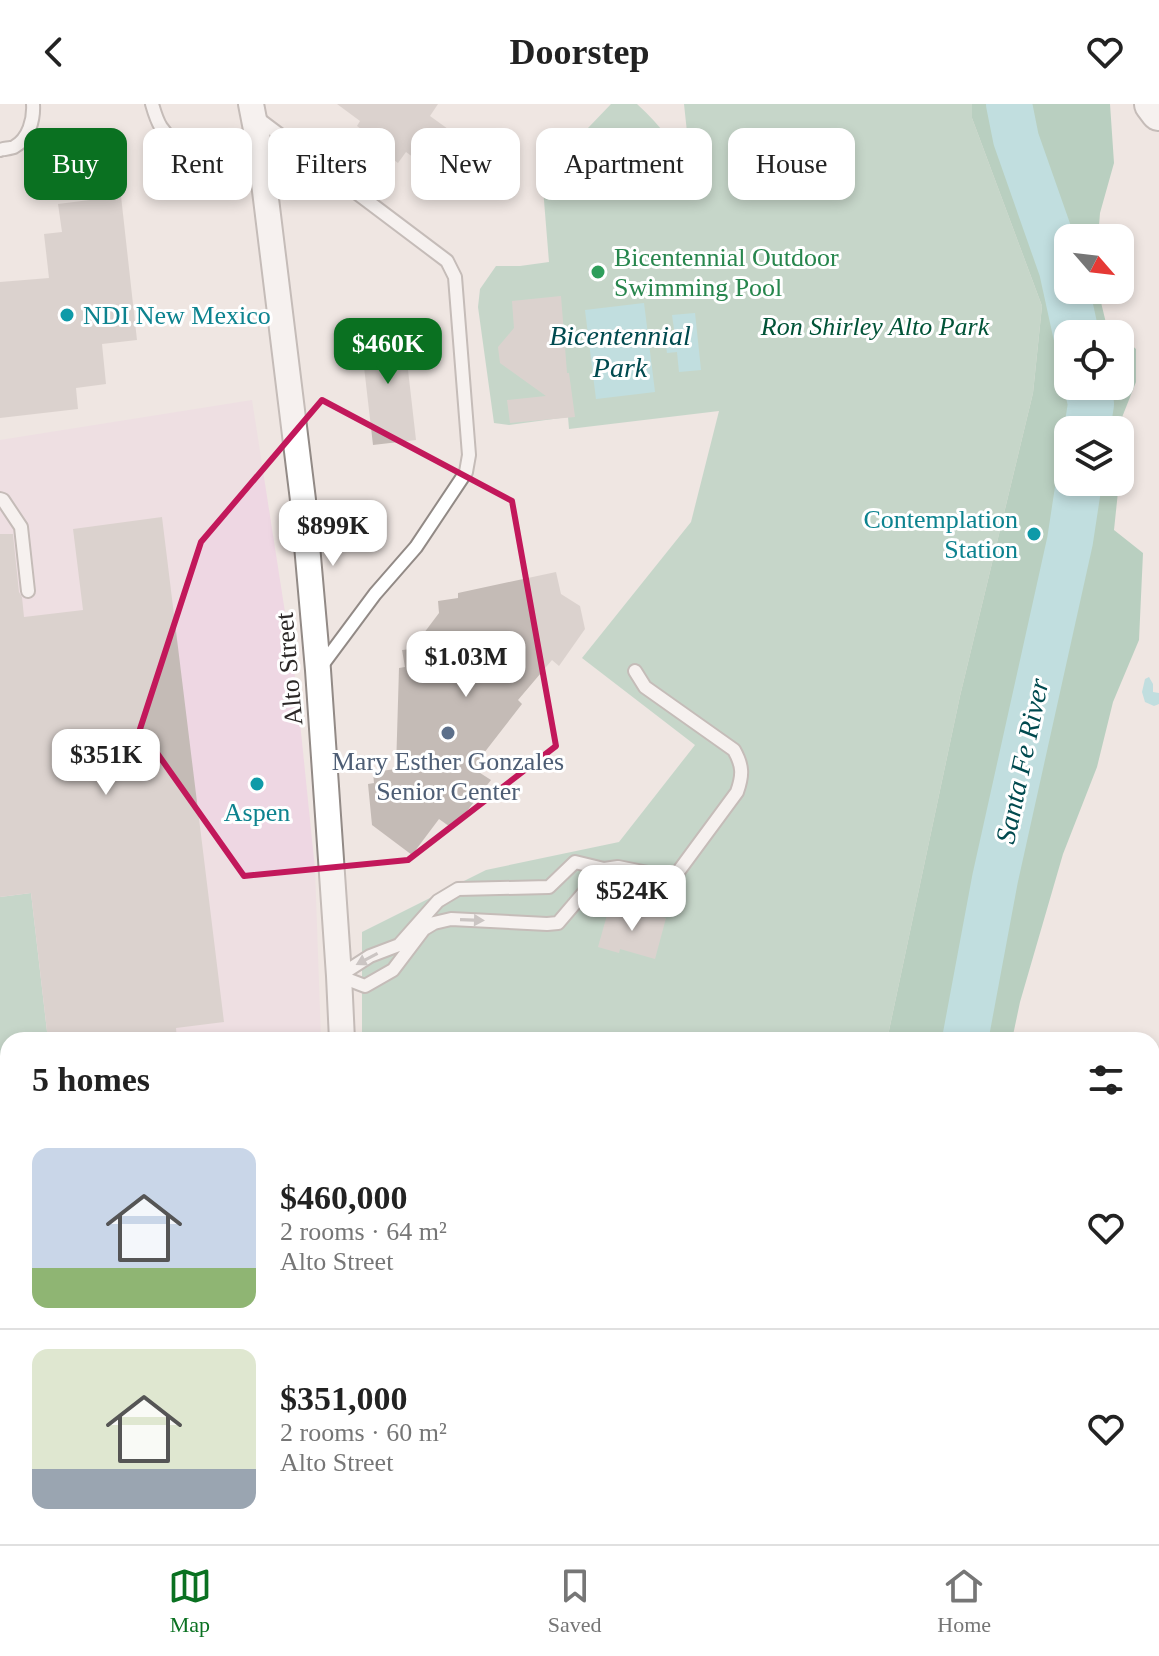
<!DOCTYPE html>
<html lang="en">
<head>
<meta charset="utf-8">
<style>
	body { margin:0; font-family:"Times New Roman",serif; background:#f2f2f2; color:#222; height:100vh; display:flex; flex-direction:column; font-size:30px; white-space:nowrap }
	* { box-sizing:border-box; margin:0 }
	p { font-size:26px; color:#767676 }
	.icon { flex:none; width:44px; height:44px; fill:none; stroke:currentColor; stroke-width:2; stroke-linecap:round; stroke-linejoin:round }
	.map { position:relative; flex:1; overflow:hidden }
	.details { position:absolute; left:0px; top:928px; width:1160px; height:512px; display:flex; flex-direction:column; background:#fff; border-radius:24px 24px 0 0; box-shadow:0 4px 12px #0003 }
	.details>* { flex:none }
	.banner { position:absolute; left:24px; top:24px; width:1112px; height:72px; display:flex; gap:16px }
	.needle { width:52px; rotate:118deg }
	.controls { position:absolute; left:1054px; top:120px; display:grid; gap:16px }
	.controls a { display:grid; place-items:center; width:80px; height:80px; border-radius:16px; background:#fff; box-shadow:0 4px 12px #0003; font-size:40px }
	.price { position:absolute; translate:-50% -68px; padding:0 18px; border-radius:16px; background:#fff; color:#222; font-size:26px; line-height:52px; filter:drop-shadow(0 2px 4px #0008) }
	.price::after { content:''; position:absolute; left:50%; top:48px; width:24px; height:18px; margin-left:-12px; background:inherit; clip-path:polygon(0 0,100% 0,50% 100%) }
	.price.on { background:#0a7121; color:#fff }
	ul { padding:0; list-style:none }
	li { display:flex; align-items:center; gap:24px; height:200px; padding:0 32px }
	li+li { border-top:2px solid #e0e0e0 }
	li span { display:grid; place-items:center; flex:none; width:224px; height:160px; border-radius:16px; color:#555 }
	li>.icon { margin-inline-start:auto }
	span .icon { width:96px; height:96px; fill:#fffc; stroke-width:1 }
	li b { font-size:34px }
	h2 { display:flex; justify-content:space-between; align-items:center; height:96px; padding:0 32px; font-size:34px }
	.chip { padding:0 28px; border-radius:16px; background:#fff; box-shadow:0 4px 12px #0003; font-size:28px; line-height:72px }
	.chip.on { background:#0a7121; color:#fff }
	header { display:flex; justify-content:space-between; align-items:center; height:104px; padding:0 32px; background:#fff; font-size:36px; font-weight:700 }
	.tab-bar { display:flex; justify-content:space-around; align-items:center; height:112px; border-top:2px solid #e0e0e0; background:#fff; font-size:22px; color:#767676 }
	.tab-bar a { display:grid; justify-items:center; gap:4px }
	.tab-bar .on { color:#0a7121 }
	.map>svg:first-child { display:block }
	.education { fill:#eed7e3 }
	.green { fill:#95c4ac }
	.forest { fill:#78b497 }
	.water { fill:#89d6dc }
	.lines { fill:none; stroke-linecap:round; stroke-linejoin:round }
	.river { stroke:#89d6dc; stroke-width:46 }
	.building { fill:#c4bbb6 }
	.lane-casing { stroke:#928a86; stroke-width:16 }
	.street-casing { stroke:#928a86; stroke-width:28 }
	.secondary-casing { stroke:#928a86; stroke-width:40 }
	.lane { stroke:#fff; stroke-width:12 }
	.street { stroke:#fff; stroke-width:24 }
	.secondary { stroke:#fff; stroke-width:36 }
	.oneway { fill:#a09e9e }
	.marked { fill:none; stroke:#c2185b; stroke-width:6; stroke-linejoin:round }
	.leisure-dot { fill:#2e9e5b; stroke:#fff; stroke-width:3 }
	.culture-dot { fill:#0f9aa8; stroke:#fff; stroke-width:3 }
	.service-dot { fill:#5c6f8a; stroke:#fff; stroke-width:3 }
	.labels { text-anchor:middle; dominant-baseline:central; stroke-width:6; stroke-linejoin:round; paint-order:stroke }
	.leisure-label { font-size:26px; fill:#27864d; stroke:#fff; text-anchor:start }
	.culture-label { font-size:26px; fill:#0d838f; stroke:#fff; text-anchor:start }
	.park-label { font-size:26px; font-style:italic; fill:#005337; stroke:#fff }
	.street-label { font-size:26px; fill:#2c2827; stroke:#fff }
	.service-label { font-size:26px; fill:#4e5e75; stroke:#fff }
	.water-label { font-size:28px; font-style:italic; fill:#004a4f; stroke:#fff }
</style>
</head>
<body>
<header><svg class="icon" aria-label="back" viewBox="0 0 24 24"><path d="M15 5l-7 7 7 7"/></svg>Doorstep<svg class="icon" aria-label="heart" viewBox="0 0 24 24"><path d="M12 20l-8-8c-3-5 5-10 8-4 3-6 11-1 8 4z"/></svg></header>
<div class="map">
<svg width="1159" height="1440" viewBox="0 0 1159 1440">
	<rect width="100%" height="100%" fill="#efe6e2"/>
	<path class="education" d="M252 296 296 579 315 765 321 936H8V1148L0 1147V336Z"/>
	<path class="green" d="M611 0H637C661 22 679 45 692 75L684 0H972V14L1042 202 1033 289 960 592 887 936H362V828L486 766 619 738 695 641 582 554 691 418 719 307 569 325 568 313 509 321 494 319 478 203 480 185 496 162H520L549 158 542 72Z
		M31 789 48 936H8V964L0 963V793Z
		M390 1432H825L824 1440H396Z"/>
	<path class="forest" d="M972 0H1110L1114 59 1100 109 1098 134H1068V186H1098L1106 219 1119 230H1068V282H1120V231L1136 245V278L1117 326H1068V378H1119L1114 426 1143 449 1139 536 1113 598 1097 663 1063 750 1020 898 1012 936H887L960 592 1033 289 1042 202 972 14Z
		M825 1432H954V1440H824Z"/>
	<path class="water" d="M644 199 655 288 596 295 585 206Z
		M695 209 701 266 679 268 677 248 667 249 665 234 675 232 672 211Z
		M1149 573 1153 580V588L1159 589V600L1154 602 1145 598 1142 588 1145 575Z"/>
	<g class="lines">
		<path class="river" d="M1009 0 1016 35 1062 166 1076 230
			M1087 326 1091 300 1087 282
			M965 936 995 775 1070 437 1079 378
			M898 1440 899 1432"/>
	</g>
	<path class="building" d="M337 0H438L430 12 448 25 421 59 406 48 398 59 373 40 376 36 357 22 360 17Z
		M609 30 618 38 614 50 603 53 594 46 596 34Z
		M121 92 137 236 102 240 106 280 76 284 78 305 0 314V178L49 174 44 130 62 128 58 100Z
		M561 192 567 269H569L575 313 510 319 507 296 546 292 500 259 498 243 514 224 512 197Z
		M403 222 416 336 373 341 360 228Z
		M162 413 224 918 176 924 177 936H48L31 789 0 793V430H13L19 488 22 493 24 513 83 506 73 425Z
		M556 468 561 490 580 502 585 525 559 562 552 556 518 596 522 600 477 658 481 662 477 667 491 676 453 725 439 715 412 751 372 721 368 680 374 679 373 668 396 665 399 564 405 563 402 546 412 545 439 509 438 497 458 494V489Z
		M609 804 636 811 638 806 666 814 655 855 620 845 619 849 598 843Z"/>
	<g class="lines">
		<defs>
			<path id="lane" d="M152 0C154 7 157 17 161 23 177 46 201 63 230 51 240 47 249 34 257 26
				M256 13 447 157 455 173 469 351 466 368 416 443 375 490 320 564
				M0 46C2 45 12 44 14 43 29 35 34 15 33 0
				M0 395 3 396 21 423 28 487
				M339 872 370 852 399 841 438 797 458 785 549 783 575 758 604 765 618 763 663 772 678 768 737 688C743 671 743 662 734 646L645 583 635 567
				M339 872 365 882 393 866 424 825 434 819 451 815 547 820 558 819 604 765
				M0 990 8 991
				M0 1120 8 1121
				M1152 1206 1159 1207"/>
			<path id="street" d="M251 0 260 46 303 396 318 566 339 872 342 936
				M0 1181 8 1182
				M0 1252 8 1231
				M188 1432V1440
				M372 1432 373 1440"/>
			<path id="secondary" d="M1153 0 1159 8"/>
		</defs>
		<use href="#lane" class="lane-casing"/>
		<use href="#street" class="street-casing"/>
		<use href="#secondary" class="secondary-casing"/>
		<use href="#lane" class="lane"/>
		<use href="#street" class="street"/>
		<use href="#secondary" class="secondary"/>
	</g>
	<defs><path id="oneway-solid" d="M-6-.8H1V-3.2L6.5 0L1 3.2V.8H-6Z" transform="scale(2)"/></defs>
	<g class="oneway">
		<use href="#oneway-solid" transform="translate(472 816) rotate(2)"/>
		<use href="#oneway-solid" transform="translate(367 855) rotate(152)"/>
	</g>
	<path d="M0 0H1159V1440H0ZM322 296 512 397 556 642 408 756 244 772 140 625 201 438Z" fill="#efe6e2" fill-opacity=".55" fill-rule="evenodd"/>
	<path class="marked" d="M322 296 512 397 556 642 408 756 244 772 140 625 201 438Z"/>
	<circle class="leisure-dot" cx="598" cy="168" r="8"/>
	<g class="culture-dot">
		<circle cx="67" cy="211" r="8"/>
		<circle cx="1034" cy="430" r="8"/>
		<circle cx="257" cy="680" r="8"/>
	</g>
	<circle class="service-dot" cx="448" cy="629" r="8"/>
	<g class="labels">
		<g class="leisure-label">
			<text x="614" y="153">Bicentennial Outdoor<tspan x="614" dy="30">Swimming Pool</tspan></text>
		</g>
		<g class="culture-label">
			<text x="83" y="211">NDI New Mexico</text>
			<text x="1018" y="415" text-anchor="end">Contemplation<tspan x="1018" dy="30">Station</tspan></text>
			<text x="257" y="708" text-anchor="middle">Aspen</text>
		</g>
		<g class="park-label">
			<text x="875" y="222">Ron Shirley Alto Park</text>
		</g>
		<g class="street-label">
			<text transform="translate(289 565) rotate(-95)">Alto Street</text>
		</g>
		<g class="service-label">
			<text x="448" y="657">Mary Esther Gonzales<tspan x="448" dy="30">Senior Center</tspan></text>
		</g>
		<g class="water-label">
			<text x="620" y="231">Bicentennial<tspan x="620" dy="32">Park</tspan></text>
			<text transform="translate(1022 657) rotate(-78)">Santa Fe River</text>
		</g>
	</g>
</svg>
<div class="controls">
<a><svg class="needle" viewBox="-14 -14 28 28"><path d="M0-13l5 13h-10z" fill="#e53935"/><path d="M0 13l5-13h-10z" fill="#767676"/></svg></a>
<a><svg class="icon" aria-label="locate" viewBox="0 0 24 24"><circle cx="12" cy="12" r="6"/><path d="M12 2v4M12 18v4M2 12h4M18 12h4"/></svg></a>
<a><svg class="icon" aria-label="layers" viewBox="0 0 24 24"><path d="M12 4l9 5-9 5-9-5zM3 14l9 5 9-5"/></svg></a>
</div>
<b class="price on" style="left:388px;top:282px">$460K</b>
<b class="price" style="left:333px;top:464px">$899K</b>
<b class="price" style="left:466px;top:595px">$1.03M</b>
<b class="price" style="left:106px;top:693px">$351K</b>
<b class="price" style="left:632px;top:829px">$524K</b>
<div class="banner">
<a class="chip on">Buy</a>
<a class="chip">Rent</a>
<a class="chip">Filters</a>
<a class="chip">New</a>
<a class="chip">Apartment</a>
<a class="chip">House</a>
</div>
<section class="details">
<h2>5 homes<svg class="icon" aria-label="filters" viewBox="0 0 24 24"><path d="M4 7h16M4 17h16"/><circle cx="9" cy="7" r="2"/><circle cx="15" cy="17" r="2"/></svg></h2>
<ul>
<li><span style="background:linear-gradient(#c9d6e8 75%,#8fb573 0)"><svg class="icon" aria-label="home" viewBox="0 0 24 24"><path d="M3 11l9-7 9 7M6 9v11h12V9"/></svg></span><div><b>$460,000</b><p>2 rooms · 64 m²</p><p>Alto Street</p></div><svg class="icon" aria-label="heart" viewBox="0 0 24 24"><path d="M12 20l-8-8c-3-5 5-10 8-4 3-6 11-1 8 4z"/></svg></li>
<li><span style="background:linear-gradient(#dfe7d0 75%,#9aa5b1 0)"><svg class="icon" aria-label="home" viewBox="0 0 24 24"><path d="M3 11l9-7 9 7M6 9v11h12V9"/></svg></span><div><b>$351,000</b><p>2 rooms · 60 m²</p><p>Alto Street</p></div><svg class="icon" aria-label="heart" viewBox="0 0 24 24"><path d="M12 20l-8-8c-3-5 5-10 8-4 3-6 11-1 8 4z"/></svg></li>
</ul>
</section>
</div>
<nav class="tab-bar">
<a class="on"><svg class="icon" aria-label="map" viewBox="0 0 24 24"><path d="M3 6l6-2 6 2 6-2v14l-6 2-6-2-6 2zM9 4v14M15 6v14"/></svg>Map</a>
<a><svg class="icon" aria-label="saved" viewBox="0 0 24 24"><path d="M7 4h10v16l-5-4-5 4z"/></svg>Saved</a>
<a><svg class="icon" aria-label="home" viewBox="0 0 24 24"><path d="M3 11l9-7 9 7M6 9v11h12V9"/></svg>Home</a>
</nav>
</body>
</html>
